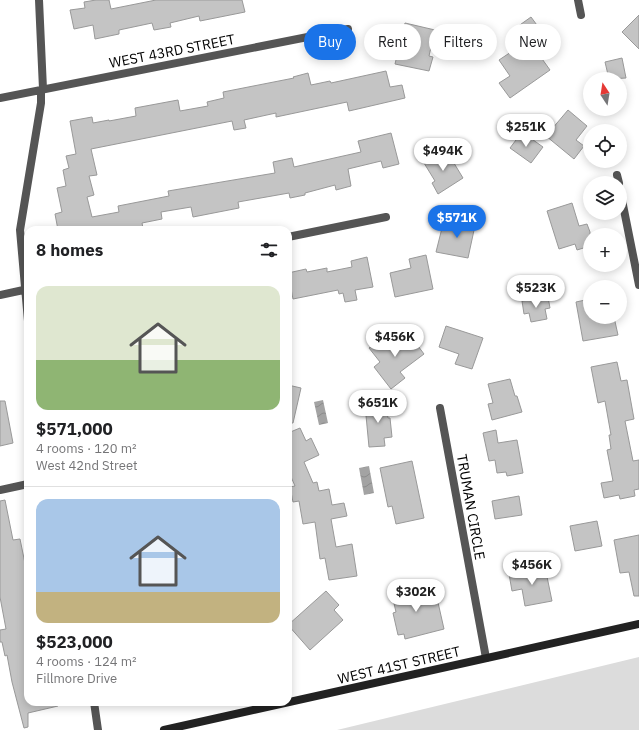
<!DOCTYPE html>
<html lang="en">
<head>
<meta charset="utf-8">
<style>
	body { margin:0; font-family:"IBM Plex Sans",sans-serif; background:#f2f2f2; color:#202124; height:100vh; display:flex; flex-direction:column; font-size:15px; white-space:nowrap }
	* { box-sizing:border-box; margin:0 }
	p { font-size:13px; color:#757577 }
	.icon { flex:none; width:22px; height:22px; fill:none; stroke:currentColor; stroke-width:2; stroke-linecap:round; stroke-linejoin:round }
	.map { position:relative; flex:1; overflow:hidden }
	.sheet { position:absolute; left:24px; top:226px; width:268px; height:480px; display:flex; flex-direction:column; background:#fff; border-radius:12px; box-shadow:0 2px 10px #0003 }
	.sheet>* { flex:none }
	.hud { position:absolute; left:304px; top:24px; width:275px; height:36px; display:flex; gap:8px }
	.needle { width:26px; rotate:348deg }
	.fabs { position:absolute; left:583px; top:72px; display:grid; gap:8px }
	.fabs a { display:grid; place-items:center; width:44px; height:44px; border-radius:50%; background:#fff; box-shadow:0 2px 10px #0003; font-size:20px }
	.price { position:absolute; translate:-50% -34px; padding:0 9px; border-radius:14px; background:#fff; color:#222; font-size:13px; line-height:26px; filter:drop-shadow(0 1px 2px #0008) }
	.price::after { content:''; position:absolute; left:50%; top:24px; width:12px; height:9px; margin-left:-6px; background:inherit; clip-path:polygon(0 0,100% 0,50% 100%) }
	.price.current { background:#1a73e8; color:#fff }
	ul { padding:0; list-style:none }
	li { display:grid; align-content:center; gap:8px; height:212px; padding:0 12px }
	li+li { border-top:1px solid #e0e0e0 }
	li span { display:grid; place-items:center; height:124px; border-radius:12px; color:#555 }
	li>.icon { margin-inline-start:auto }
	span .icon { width:72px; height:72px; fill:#fffc; stroke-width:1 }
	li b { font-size:17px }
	h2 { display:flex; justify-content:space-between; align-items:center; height:48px; padding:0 12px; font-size:17px }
	.chip { padding:0 14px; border-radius:18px; background:#fff; box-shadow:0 2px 10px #0003; font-size:14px; line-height:36px }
	.chip.current { background:#1a73e8; color:#fff }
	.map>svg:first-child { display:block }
	.grass { fill:#dcdcdc }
	.water { fill:url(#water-waves) }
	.building { fill:#c4c4c4; stroke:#999 }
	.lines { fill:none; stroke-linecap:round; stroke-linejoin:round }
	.street { stroke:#555; stroke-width:8 }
	.secondary { stroke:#222; stroke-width:8 }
	.labels { text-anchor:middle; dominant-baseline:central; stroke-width:3; stroke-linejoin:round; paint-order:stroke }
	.street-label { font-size:14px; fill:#000; stroke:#fff }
</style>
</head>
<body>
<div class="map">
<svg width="639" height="730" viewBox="0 0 639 730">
	<defs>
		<pattern id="water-waves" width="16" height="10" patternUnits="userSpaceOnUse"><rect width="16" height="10" fill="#a3a3a3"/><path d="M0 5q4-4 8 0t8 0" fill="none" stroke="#8b8b8b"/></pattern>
	</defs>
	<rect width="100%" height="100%" fill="#fff"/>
	<path class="grass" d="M639 657V730H337Z"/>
	<path class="water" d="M323 400 328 423 319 425 314 402Z
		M369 466 374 493 364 495 359 468Z"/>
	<path class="building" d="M96 0H109L111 9 156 0H242L245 12 200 21 199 16 170 23 171 27 154 30 152 23 119 30V34L95 39 93 25 74 29 70 10 85 8 84 2Z
		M639 15V49L622 32Z
		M531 17 553 47 540 56 550 70 510 98 499 83 510 76 499 60 520 46 510 32Z
		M405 23 435 30 429 56 433 57 429 71 395 64Z
		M622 58 626 78 609 79 605 62Z
		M386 71 390 87 402 85 405 98 349 111 347 102 276 117V113L244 120 246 128 234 130 232 121 91 149 97 175 89 176 94 195 87 197 92 217 119 212 118 206 169 196 168 191 275 173 273 162 292 158 294 167 361 152 358 141 391 133 399 164 383 168 381 161 348 169 351 186 336 190 335 185 305 193V195L290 198 289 193 238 202 239 208 193 217 191 207 161 212 162 219 142 223 143 228 134 230H58L55 214 62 212 57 188 66 186 63 170 69 168 66 156 76 154 70 121 92 117 93 123 109 120V121L136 116 135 108 178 100 180 111 208 106 207 102 224 98 223 92 294 78 293 77 308 73 311 85 330 81 331 83Z
		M568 110 587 126 576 140 584 146 574 159 546 136Z
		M522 132 543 147 531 163 510 148Z
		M446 150 463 178 438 194 432 183 435 181 424 163Z
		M572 203 579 226 587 224 590 232V246L577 250 575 244 559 249 547 211Z
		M459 217 476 221 468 258 436 252 442 228 456 231Z
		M426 255 433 289 395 297 390 273 411 268 409 259Z
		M367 257 373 287 355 290 357 300 345 302 343 293 339 294 338 290 293 299 288 273 306 269 307 272 327 268V272L352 267 351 261Z
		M548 297 550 308 545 309 547 319 531 322 529 313 524 314 522 301Z
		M590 299V317H614L618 335 583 341 576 302Z
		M446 326 483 338 472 369 455 364 459 354 439 347Z
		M409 334 424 354 400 372 405 378 391 389 374 367 380 362 369 348 387 335 395 345Z
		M617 362 621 381 627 380 634 419 625 421 633 461 639 460V489L634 490 635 496 620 499 619 495 604 498 601 483 613 481 607 450 611 449 609 435H611L605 401 598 403 591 367Z
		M510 379 515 396H517L522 412 492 420 488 404 493 403 488 384Z
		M288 385 301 388 293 423H288Z
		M0 401H5L13 443 0 446Z
		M386 403 388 418H390L392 437 384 438 385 446 369 447 365 405Z
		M300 428 306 441 311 438 319 455 304 462 313 483 317 482 319 491 329 489 332 505 344 503 347 516 331 519 336 547 352 544 357 576 329 580 325 558 320 559 315 522 303 524 299 501 293 502 290 487 295 486 288 470V461L291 459 288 452V433Z
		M496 430 498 443 517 440 523 473 507 476 506 472 497 473 495 460 489 461 483 433Z
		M412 461 424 518 396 524 392 506 388 507 380 468Z
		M519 496 522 515 495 519 492 501Z
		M5 500 13 540 20 539 28 578V702H57L58 706 28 713V727L24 728 12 682 7 655 5 656 2 642H0V630L6 629 0 597V501Z
		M597 521 602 546 575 551 570 526Z
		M639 535V596H634L629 572 620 573 614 540Z
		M545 567 552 601 525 606 522 589 512 591 509 574Z
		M421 584 425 601 437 598 444 629 405 639 404 634 398 635 393 613 396 612 391 591Z
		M326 591 339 605 334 610 343 620 310 650 288 625Z"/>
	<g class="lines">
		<path class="street" d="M578 0 581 15
			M0 98 348 29
			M617 175 619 183
			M620 190 639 285
			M288 237 386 217
			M0 295 28 289
			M28 321 20 230 41 103V90L43 89 39 0
			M440 408 486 658
			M0 490 28 484
			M94 702 98 730"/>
		<path class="secondary" d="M164 730 639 624"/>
	</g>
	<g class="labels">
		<g class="street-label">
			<text transform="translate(172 51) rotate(-11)">WEST 43RD STREET</text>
			<text transform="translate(471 507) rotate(80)">TRUMAN CIRCLE</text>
			<text transform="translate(399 665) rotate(-13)">WEST 41ST STREET</text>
		</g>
	</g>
</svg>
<div class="fabs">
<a><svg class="needle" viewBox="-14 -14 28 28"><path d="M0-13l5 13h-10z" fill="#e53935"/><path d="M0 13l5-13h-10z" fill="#757577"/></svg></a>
<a><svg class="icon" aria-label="locate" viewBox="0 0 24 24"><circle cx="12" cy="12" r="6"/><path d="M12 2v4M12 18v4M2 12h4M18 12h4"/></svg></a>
<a><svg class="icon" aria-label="layers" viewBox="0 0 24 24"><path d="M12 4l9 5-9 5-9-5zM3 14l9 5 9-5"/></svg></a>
<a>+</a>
<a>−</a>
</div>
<b class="price" style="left:526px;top:148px">$251K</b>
<b class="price" style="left:443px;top:172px">$494K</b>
<b class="price current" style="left:457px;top:239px">$571K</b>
<b class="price" style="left:536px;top:309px">$523K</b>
<b class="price" style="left:395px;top:358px">$456K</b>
<b class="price" style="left:378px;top:424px">$651K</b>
<b class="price" style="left:532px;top:586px">$456K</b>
<b class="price" style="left:416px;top:613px">$302K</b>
<div class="hud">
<a class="chip current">Buy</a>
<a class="chip">Rent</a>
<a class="chip">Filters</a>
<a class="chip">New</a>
</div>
<section class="sheet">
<h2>8 homes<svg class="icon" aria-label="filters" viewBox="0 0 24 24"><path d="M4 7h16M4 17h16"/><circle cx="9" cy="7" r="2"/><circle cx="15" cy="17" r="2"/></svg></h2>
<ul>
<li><span style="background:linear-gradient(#dfe7d0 60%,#8fb573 0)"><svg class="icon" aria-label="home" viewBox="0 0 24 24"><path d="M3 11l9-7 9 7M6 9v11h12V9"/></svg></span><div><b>$571,000</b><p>4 rooms · 120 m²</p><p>West 42nd Street</p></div></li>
<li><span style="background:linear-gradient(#a9c7e8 75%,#c2b280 0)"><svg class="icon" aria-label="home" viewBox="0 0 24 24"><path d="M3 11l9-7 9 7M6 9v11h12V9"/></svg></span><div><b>$523,000</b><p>4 rooms · 124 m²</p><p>Fillmore Drive</p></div></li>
</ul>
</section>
</div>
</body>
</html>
